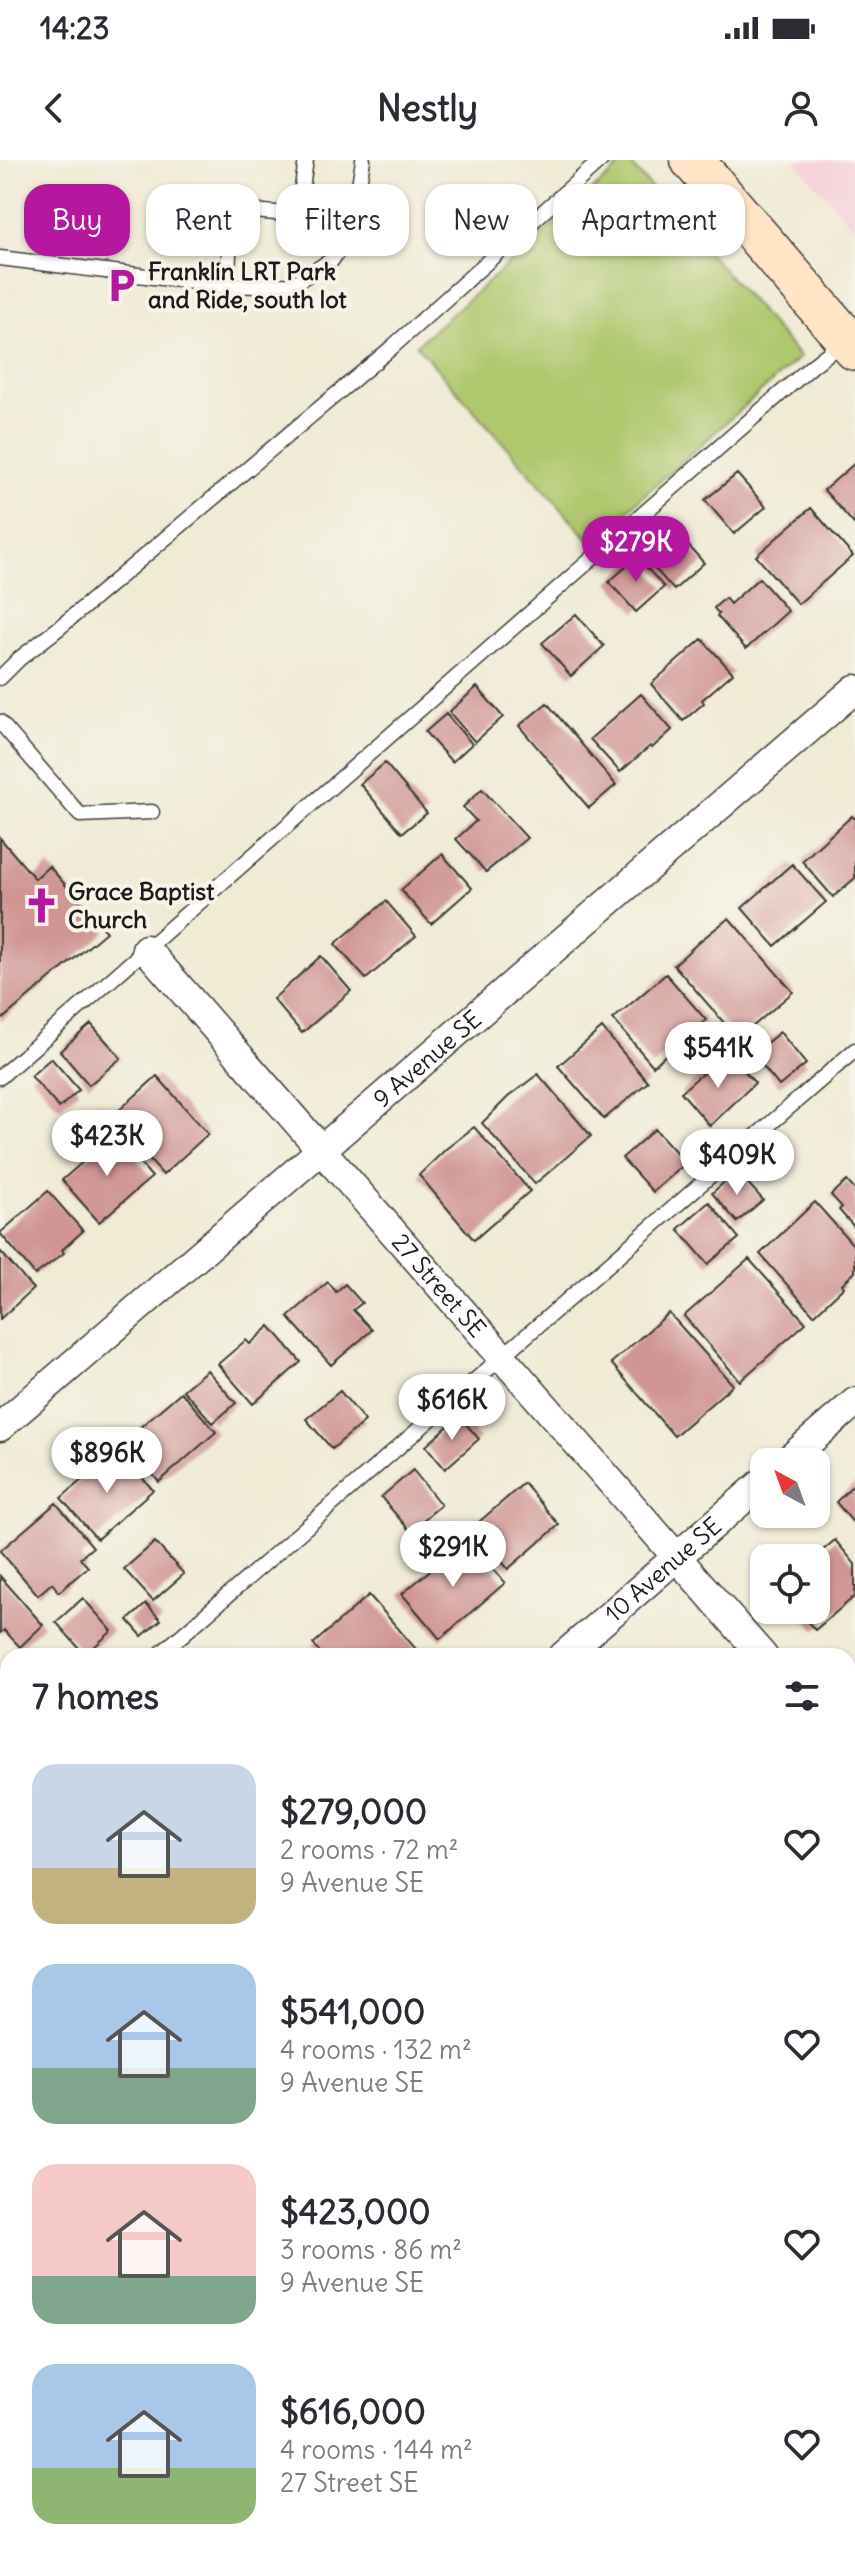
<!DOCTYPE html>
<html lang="en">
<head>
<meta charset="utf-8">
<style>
	body { margin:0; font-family:Delius,sans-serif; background:#f2f2f3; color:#2b2b33; height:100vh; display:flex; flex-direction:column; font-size:30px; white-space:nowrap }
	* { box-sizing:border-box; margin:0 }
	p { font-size:26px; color:#7c7c81 }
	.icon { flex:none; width:44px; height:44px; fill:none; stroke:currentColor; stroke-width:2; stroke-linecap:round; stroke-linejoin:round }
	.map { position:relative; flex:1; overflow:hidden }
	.drawer { position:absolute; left:0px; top:1488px; width:856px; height:914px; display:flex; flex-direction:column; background:#fff; border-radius:24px 24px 0 0; box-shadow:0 2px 6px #0004 }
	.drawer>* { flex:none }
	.top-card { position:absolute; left:24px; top:24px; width:808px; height:72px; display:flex; gap:16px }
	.needle { width:52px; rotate:319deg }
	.controls { position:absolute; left:750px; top:1288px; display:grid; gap:16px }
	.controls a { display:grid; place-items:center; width:80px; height:80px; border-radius:16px; background:#fff; box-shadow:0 2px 6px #0004; font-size:40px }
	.price { position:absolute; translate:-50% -68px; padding:0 18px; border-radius:28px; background:#fff; color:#222; font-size:26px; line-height:52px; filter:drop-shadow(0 2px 4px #0008) }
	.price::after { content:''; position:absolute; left:50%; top:48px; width:24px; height:18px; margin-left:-12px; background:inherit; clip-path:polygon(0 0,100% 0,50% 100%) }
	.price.on { background:#b5179e; color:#fff }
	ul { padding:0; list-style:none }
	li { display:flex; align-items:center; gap:24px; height:200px; padding:0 32px }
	li span { display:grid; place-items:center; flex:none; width:224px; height:160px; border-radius:24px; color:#555 }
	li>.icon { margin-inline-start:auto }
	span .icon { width:96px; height:96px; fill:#fffc; stroke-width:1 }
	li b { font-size:34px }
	h2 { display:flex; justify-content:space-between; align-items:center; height:96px; padding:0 32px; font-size:34px }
	.tag { padding:0 28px; border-radius:24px; background:#fff; box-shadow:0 2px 6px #0004; font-size:28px; line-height:72px }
	.tag.on { background:#b5179e; color:#fff }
	.status { display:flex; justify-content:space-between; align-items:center; height:56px; padding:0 40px; background:#fff; direction:ltr }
	.status svg { height:22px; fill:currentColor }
	header { display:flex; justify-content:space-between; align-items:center; height:104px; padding:0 32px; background:#fff; font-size:36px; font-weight:700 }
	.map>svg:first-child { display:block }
	.built { fill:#f6cfd8 }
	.green { fill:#afc76d; stroke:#667244; stroke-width:2 }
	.building { fill:#d09694 }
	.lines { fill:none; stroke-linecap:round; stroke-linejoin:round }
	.lane-casing { stroke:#3c3b38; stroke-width:17 }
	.street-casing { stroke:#3c3b38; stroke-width:31 }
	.secondary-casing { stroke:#3c3b38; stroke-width:45 }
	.lane { stroke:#fff; stroke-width:14 }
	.street { stroke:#fff; stroke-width:28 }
	.secondary { stroke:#ffe4c6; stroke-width:42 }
	.labels { text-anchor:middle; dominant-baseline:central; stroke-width:8; stroke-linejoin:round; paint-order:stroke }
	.poi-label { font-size:24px; font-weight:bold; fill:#1c1c1c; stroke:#f7f3e8; text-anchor:start }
	.street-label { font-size:24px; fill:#1c1c1c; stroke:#f7f3e8 }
</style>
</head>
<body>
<div class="status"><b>14:23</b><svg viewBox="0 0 49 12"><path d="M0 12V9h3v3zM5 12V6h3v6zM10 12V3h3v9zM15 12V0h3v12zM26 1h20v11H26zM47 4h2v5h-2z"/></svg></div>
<header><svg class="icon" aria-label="back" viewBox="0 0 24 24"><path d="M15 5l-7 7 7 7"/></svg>Nestly<svg class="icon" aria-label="person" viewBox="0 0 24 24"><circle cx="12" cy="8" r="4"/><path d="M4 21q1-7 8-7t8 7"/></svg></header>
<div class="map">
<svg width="855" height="2401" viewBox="0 0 855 2401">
	<rect width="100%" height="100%" fill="#f7f3e8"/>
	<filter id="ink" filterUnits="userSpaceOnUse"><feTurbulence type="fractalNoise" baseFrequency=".0125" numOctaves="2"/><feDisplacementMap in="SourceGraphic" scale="16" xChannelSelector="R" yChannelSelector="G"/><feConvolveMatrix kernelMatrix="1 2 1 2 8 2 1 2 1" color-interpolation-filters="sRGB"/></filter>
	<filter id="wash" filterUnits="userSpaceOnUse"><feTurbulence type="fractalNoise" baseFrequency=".006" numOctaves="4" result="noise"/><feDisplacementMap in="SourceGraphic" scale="32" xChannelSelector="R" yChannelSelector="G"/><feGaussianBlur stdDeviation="1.8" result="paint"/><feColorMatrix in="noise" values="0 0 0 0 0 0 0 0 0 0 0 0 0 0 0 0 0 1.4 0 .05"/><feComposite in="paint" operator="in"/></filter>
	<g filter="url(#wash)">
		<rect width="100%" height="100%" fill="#f0ebd5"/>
		<path class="built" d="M794 0H855V69Z"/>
		<path class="green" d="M627 0 800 197 591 382 416 185Z"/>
		<g id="blocks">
			<path class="building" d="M855 303V365L824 330Z
				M737 314 766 347 734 374 705 340Z
				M811 348 853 396 798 444 756 396Z
				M671 366 704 403 674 430 641 393Z
				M637 397 664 427 636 452 609 422Z
				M759 418 788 451 746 489 717 456 719 454 714 448 725 438 730 444Z
				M576 454 604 486 571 516 542 483Z
				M702 479 733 513 702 540 704 543 683 561 651 524Z
				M477 527 503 557 475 582 449 552Z
				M641 534 672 570 652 588 650 586 620 612 590 579Z
				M547 543 616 625 589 648 519 566Z
				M446 554 472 584 452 602 425 572Z
				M385 603 427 653 402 673 360 624Z
				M482 629 527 678 486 712 456 679 476 661 463 647Z
				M852 656 855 659V718L833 737 802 701Z
				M0 678 35 719 49 706 106 772 0 861Z
				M442 694 472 728 431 764 401 730Z
				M792 704 826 742 775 786 742 748Z
				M386 741 416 776 366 819 335 784Z
				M729 758 793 832 738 879 674 805 700 781Z
				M321 796 351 831 302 873 273 839Z
				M666 814 706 860 653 906 613 859Z
				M91 864 121 898 89 925 60 891Z
				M602 868 648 922 604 959 558 906Z
				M780 872 806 904 779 926 753 894Z
				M51 898 79 930 59 948 31 916Z
				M733 898 755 923 710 966 681 932 712 905 718 911Z
				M538 914 591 976 535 1024 482 963 508 937Z
				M157 916 208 974 163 1015 139 988 144 984 116 953Z
				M474 967 530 1031 474 1080 419 1015 446 989Z
				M655 969 686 1003 653 1032 622 998Z
				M115 974 152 1017 99 1062 62 1020Z
				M737 1011 763 1040 737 1062 712 1033Z
				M847 1021 855 1030V1068L839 1050 842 1047 831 1035Z
				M48 1031 83 1071 62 1090 64 1093 35 1115 0 1073Z
				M709 1042 739 1078 708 1104 678 1069Z
				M815 1042 855 1087V1112L842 1124 844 1127 814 1155 760 1094Z
				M0 1091 33 1129 0 1159Z
				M749 1099 806 1163 740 1221 684 1156Z
				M328 1122 336 1132 345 1124 362 1143 353 1150 372 1170 331 1205 288 1157Z
				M669 1153 733 1225 674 1276 611 1203Z
				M270 1166 301 1202 253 1244 218 1204 246 1180 250 1184Z
				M207 1210 236 1243 213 1263 183 1230Z
				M340 1231 365 1261 332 1289 306 1259Z
				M181 1232 216 1272 159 1322 124 1281Z
				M459 1256 479 1279 445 1309 426 1286Z
				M119 1291 153 1330 97 1379 61 1338 94 1309 96 1311Z
				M413 1310 441 1345 410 1371 381 1337Z
				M524 1323 559 1365 508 1409 473 1367Z
				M855 1323V1365L836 1342Z
				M56 1343 93 1387 80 1398 88 1407 59 1432 52 1423 38 1435 0 1391Z
				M467 1379 505 1423 440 1479 402 1434Z
				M835 1380 855 1404V1436L815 1470 797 1450H816V1396Z
				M155 1382 184 1414 153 1441 124 1409Z
				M0 1416 43 1465 20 1487 4 1470 0 1473Z
				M369 1435 422 1496H323L313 1484Z
				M83 1438 112 1471 85 1495 56 1462Z
				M146 1444 161 1460 142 1476 128 1460Z
				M2 1534 8 1540V1579L0 1570V1536Z
				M0 1662 8 1674V1720L5 1722 0 1715Z
				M855 1717V1746L848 1752V1723Z
				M0 1786 8 1795V1858L0 1865Z
				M852 2077 855 2080V2132L848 2138V2081Z
				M0 2140 8 2149V2205L0 2211Z
				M0 2385 14 2401H0Z
				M127 2394H207L199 2401H133Z
				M461 2394H477L483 2401H453Z
				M485 2394H531L540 2401H490Z
				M541 2394H577L569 2401H547Z
				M791 2394H808L815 2401H783Z"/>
		</g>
	</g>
	<g filter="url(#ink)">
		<use href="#blocks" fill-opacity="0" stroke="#3c3b38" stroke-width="2"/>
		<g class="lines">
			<defs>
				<path id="lane" d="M0 98 227 126 291 125 332 100 347 77 355 50 363 0
					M227 126 232 49 298 55 306 0
					M0 518 19 499 59 468 390 189 601 0
					M0 562 80 655 152 652
					M0 917 812 206 843 182
					M158 1496 855 890
					M0 1633 8 1626
					M848 2323 855 2317
					M0 2342 8 2335
					M758 2401 766 2394"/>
				<g id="street">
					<path id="s1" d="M146 789 763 1496"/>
					<path id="s2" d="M0 1267 855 529"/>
					<path d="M786 1302 855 1242"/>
					<path id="s3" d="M563 1496 764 1321"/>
					<path d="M848 1593 855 1601"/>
					<path d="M848 1953 855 1947"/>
					<path d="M0 1981 8 1974"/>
					<path d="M0 2044 8 2053"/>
					<path d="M305 2394 311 2401"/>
					<path d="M334 2401 342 2394"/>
				</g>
				<path id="secondary" d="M692 0 855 189"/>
			</defs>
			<use href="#lane" class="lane-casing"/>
			<use href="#street" class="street-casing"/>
			<use href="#secondary" class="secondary-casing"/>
			<use href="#lane" class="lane"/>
			<use href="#street" class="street"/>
			<use href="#secondary" class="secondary"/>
		</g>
	</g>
	<defs>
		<symbol id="parking-bare" viewBox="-9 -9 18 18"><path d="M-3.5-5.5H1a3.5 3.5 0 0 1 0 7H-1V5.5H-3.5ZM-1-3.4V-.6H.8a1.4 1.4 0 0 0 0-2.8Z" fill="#b5179e" stroke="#f7f3e8" stroke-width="2.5" paint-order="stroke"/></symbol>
		<symbol id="church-bare" viewBox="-9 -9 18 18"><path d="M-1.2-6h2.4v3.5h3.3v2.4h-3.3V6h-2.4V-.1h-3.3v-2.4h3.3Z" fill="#b5179e" stroke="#f7f3e8" stroke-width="2.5" paint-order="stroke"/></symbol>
	</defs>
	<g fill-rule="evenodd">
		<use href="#parking-bare" x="96" y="100" width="51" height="51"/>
		<use href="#church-bare" x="16" y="720" width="51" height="51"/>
	</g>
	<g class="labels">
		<g class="poi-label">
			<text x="148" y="111">Franklin LRT Park<tspan x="148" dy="28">and Ride, south lot</tspan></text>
			<text x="68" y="731">Grace Baptist<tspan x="68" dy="28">Church</tspan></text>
		</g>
		<g class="street-label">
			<text stroke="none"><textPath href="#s2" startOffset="564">9 Avenue SE</textPath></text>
			<text stroke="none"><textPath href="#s1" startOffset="446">27 Street SE</textPath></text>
			<text stroke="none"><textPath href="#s3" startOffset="132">10 Avenue SE</textPath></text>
		</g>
	</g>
</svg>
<div class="controls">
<a><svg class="needle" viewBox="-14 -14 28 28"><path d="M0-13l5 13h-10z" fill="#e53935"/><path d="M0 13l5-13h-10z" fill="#7c7c81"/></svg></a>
<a><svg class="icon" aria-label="locate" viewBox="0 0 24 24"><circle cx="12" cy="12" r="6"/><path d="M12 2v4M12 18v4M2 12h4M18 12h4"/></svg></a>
</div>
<b class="price on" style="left:636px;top:424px">$279K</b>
<b class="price" style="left:718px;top:930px">$541K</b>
<b class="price" style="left:107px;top:1018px">$423K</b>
<b class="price" style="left:737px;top:1037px">$409K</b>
<b class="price" style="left:452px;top:1282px">$616K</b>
<b class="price" style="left:107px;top:1335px">$896K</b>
<b class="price" style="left:453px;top:1429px">$291K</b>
<div class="top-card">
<a class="tag on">Buy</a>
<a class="tag">Rent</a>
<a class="tag">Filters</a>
<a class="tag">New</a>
<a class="tag">Apartment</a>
</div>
<section class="drawer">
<h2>7 homes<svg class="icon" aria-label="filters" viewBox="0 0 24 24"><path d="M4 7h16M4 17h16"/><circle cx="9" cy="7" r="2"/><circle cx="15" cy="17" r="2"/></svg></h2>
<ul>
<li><span style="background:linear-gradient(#c9d6e8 65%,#c2b280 0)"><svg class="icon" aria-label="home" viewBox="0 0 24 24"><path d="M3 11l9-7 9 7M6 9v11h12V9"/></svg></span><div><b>$279,000</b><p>2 rooms · 72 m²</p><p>9 Avenue SE</p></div><svg class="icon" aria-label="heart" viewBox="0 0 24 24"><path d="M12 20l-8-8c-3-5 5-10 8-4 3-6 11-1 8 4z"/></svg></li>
<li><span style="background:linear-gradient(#a9c7e8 65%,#7fa58c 0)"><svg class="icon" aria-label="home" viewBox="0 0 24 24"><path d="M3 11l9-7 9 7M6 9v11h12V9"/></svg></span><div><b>$541,000</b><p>4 rooms · 132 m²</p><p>9 Avenue SE</p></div><svg class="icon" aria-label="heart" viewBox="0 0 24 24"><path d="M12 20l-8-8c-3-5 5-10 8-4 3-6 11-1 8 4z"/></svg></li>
<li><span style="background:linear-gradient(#f6c9c9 70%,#7fa58c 0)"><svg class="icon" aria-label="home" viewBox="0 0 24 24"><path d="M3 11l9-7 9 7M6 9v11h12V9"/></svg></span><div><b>$423,000</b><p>3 rooms · 86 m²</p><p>9 Avenue SE</p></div><svg class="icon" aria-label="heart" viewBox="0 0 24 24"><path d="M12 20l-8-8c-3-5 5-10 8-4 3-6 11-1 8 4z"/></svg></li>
<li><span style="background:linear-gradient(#a9c7e8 65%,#8fb573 0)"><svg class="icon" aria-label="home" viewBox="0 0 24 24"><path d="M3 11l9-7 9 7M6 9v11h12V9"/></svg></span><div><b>$616,000</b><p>4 rooms · 144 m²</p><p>27 Street SE</p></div><svg class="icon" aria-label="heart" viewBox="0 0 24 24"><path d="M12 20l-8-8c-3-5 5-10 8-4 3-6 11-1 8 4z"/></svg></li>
</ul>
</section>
</div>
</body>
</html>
